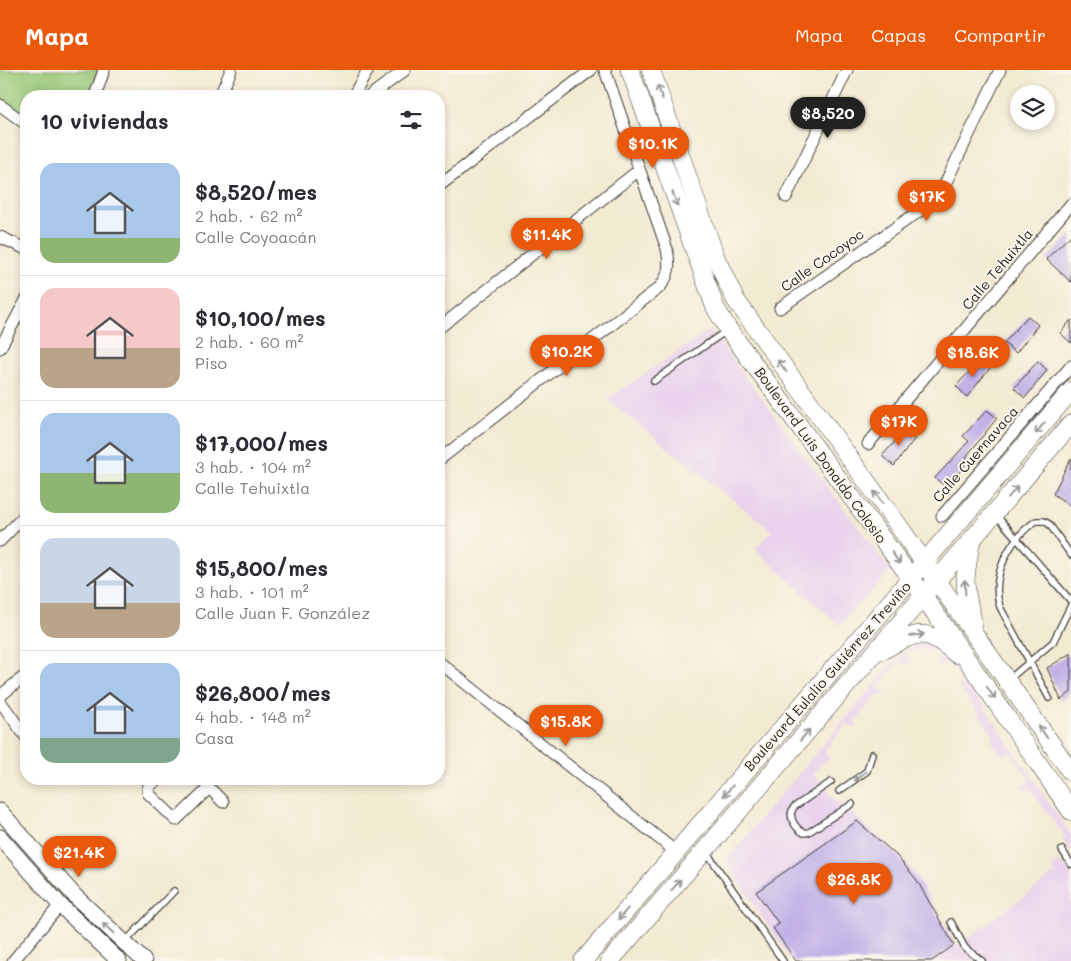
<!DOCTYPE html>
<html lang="es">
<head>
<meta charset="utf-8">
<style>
	body { margin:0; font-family:Mali,sans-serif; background:#f7f7f7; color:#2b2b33; height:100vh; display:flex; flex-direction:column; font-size:19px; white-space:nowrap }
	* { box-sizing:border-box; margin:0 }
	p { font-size:16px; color:#7c7c81 }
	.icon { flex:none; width:28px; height:28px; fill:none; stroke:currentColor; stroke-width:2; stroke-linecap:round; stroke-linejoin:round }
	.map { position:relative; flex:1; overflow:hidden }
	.panel { position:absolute; left:20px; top:20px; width:425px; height:695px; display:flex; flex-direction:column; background:#fff; border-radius:20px; box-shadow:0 2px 8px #0003 }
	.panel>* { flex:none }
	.buttons { position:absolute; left:1010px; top:15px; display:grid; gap:10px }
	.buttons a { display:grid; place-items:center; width:45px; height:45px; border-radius:50%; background:#fff; box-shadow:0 2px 8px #0003; font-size:25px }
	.price { position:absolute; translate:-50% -42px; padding:0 11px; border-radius:18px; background:#ea580c; color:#fff; font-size:16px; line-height:32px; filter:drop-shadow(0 1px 2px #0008) }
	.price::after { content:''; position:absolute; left:50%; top:30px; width:15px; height:11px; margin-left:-8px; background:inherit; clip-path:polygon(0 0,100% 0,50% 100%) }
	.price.on { background:#222; color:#fff }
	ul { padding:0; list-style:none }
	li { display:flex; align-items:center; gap:15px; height:125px; padding:0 20px }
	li+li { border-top:1px solid #e1e1e2 }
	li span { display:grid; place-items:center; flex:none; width:140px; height:100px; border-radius:15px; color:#555 }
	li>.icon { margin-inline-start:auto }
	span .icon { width:60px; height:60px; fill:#fffc; stroke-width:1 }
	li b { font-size:21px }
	h2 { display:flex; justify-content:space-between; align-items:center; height:60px; padding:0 20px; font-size:21px }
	header { display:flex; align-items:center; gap:30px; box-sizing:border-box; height:70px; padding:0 25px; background:#ea580c; color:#fff }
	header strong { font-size:24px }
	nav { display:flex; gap:28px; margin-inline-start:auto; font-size:18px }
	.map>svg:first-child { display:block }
	.built { fill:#e9d2ed }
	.green { fill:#98c776; stroke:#5a7249 }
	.building { fill:#c1b1e7 }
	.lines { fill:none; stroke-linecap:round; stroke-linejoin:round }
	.service-casing { stroke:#3c3b37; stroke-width:8 }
	.minor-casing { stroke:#3c3b37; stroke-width:13 }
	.secondary-casing { stroke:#3c3b37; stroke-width:17 }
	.primary-casing { stroke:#3c3b37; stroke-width:19 }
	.service { stroke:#fff; stroke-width:5.5 }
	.minor { stroke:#fff; stroke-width:11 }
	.secondary { stroke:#fff; stroke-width:15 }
	.primary { stroke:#fff; stroke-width:18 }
	.oneway { stroke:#999 }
	.labels { text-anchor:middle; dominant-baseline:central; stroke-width:4; stroke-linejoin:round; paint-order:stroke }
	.street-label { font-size:14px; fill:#1c1c1c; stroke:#fbf7ec }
</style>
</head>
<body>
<header>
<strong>Mapa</strong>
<nav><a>Mapa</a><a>Capas</a><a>Compartir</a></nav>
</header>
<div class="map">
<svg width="1071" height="891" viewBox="0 0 1071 891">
	<rect width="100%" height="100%" fill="#fbf7ec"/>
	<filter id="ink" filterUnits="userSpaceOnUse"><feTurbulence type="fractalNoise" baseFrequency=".02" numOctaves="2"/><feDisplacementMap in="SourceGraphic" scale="10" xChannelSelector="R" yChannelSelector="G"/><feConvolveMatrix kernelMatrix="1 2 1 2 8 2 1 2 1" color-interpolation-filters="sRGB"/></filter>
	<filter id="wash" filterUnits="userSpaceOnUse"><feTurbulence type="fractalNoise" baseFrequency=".0096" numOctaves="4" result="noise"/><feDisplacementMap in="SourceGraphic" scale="20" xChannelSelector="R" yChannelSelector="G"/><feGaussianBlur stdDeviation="1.12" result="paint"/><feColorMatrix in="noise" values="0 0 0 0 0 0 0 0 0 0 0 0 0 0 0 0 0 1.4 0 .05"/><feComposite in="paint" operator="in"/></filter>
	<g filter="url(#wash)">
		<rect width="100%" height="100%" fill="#f3ead2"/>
		<path class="built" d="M710 260 891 501 839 555 755 479 772 461 607 329Z
			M924 573 931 574 953 591 1071 765V783L1063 770 1066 768 1029 718 1025 720 1022 716 1030 710 1010 682 1003 687 991 670 995 667 961 619H956L964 613 948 592 940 598 937 593 942 584 931 580 919 579 906 584 911 591 907 596 899 591 877 618 885 623 882 626 878 624 854 652 857 656 855 659 847 653 824 681 830 689 822 693 813 702 831 726 895 780 916 804 957 876 1056 803 1052 796 1060 792 1066 798 1071 795V891H792L725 791 895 590 910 578Z"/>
		<path class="green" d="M0 0H98L89 26H26V48L0 28Z"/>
		<g id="blocks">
			<path class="building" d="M1071 165V212L1046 189Z
				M1028 246 1038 255 1016 283 1004 273Z
				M1071 250V273L1060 263Z
				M980 290 990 298 967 327 956 316Z
				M1038 291 1047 300 1025 328 1014 318Z
				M987 340 997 348 966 387 969 390 947 418 935 408 969 371 963 366Z
				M906 359 916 367 894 396 882 386Z
				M1071 388V436L1053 424Z
				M1071 583V622L1061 630 1047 598Z
				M857 751 896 785 916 809 954 875 932 891H796L773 858 779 854 756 822Z"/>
		</g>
	</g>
	<g filter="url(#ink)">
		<use href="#blocks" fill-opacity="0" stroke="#3c3b37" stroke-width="1"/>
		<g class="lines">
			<defs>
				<path id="service" d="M654 311 726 261
					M996 445 1071 531
					M1008 610 1053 572 1071 535
					M1049 628 1000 537C990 506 1010 468 1036 451H1044L1049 454 1071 485
					M831 712 794 737C787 746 795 758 804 763L809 762 852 734
					M839 721 867 701 872 684
					M1062 780 1071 794
					M707 783 783 891
					M951 852 965 878 982 891
					M126 871 174 821"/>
				<path id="minor" d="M95 26 104 0
					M220 26 231 0
					M353 26 368 0
					M370 26 405 0
					M0 35 26 54
					M439 116 591 0
					M786 127 847 0
					M0 167 26 179
					M780 238 931 133 944 116 1000 0
					M439 258 639 100
					M0 278 26 230
					M868 374 1071 134
					M439 390 660 217C670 204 670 195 667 179L605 0
					M942 446 1071 296
					M0 471 26 444
					M439 592 676 782
					M0 626 26 605
					M0 631 26 667
					M157 709 148 718V723L176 750 209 718
					M201 709 223 732
					M13 891 60 835"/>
				<path id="secondary" d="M0 741 75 826 144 891
					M0 767 60 835 119 891"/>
				<path id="primary" d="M630 0 715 237 728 259 911 508 1071 741
					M651 0 715 186 735 229 903 462 1071 702
					M971 472C964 509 963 515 973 552
					M883 580C916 562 926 556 956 584
					M583 891 1071 321
					M610 891 1071 354"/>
			</defs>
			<use href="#service" class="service-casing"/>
			<use href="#minor" class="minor-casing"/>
			<use href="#secondary" class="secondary-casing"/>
			<use href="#primary" class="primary-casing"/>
			<use href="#service" class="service"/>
			<use href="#minor" class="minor"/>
			<use href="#secondary" class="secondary"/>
			<use href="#primary" class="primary"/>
		</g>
		<defs><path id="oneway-shaft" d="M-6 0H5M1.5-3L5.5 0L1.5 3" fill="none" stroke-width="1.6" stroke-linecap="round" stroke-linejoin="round" transform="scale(1.25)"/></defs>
		<g class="oneway">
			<use href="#oneway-shaft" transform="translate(660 22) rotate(-110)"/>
			<use href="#oneway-shaft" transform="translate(675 129) rotate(70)"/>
			<use href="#oneway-shaft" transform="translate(782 296) rotate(-126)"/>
			<use href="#oneway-shaft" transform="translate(1040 358) rotate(130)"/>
			<use href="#oneway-shaft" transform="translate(1013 422) rotate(-49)"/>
			<use href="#oneway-shaft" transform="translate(878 427) rotate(-126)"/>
			<use href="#oneway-shaft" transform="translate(896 488) rotate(54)"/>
			<use href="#oneway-shaft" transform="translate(965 517) rotate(-93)"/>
			<use href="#oneway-shaft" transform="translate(917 565) rotate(-7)"/>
			<use href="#oneway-shaft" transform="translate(991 623) rotate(56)"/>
			<use href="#oneway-shaft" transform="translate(1043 662) rotate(-125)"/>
			<use href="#oneway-shaft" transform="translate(805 665) rotate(-50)"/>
			<use href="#oneway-shaft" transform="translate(860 706) rotate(143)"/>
			<use href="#oneway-shaft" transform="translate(728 721) rotate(130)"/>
			<use href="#oneway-shaft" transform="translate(676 815) rotate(-49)"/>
			<use href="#oneway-shaft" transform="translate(623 844) rotate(131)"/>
			<use href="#oneway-shaft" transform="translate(108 858) rotate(-136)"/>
		</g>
	</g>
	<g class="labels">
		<g class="street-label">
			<text transform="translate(822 190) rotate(-35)">Calle Cocoyoc</text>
			<text transform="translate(997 199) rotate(-50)">Calle Tehuixtla</text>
			<text transform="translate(975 384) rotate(-49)">Calle Cuernavaca</text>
			<text transform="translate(821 385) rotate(54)">Boulevard Luis Donaldo Colosio</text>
			<text transform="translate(827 606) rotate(-49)">Boulevard Eulalio Gutiérrez Treviño</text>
		</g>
	</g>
</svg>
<div class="buttons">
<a><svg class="icon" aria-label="layers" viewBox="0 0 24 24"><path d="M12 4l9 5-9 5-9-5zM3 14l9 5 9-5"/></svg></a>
</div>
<b class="price on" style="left:828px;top:69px">$8,520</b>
<b class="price" style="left:653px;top:99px">$10.1K</b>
<b class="price" style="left:927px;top:152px">$17K</b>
<b class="price" style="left:547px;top:190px">$11.4K</b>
<b class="price" style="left:567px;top:307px">$10.2K</b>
<b class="price" style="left:973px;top:308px">$18.6K</b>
<b class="price" style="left:899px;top:377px">$17K</b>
<b class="price" style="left:566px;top:677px">$15.8K</b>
<b class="price" style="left:79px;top:808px">$21.4K</b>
<b class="price" style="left:854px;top:835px">$26.8K</b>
<section class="panel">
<h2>10 viviendas<svg class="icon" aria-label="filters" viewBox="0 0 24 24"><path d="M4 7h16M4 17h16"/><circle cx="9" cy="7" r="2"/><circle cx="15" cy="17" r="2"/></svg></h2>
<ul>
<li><span style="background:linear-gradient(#a9c7e8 75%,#8fb573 0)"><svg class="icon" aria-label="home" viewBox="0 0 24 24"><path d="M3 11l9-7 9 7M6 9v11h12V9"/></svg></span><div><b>$8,520/mes</b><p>2 hab. · 62 m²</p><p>Calle Coyoacán</p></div></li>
<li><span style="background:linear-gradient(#f6c9c9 60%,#b9a48a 0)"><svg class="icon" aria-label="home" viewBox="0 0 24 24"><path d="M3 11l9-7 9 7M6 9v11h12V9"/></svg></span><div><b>$10,100/mes</b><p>2 hab. · 60 m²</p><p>Piso</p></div></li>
<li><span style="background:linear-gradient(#a9c7e8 60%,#8fb573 0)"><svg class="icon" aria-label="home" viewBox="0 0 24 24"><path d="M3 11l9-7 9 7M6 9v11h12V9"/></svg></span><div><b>$17,000/mes</b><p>3 hab. · 104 m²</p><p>Calle Tehuixtla</p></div></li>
<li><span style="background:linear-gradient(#c9d6e8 65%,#b9a48a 0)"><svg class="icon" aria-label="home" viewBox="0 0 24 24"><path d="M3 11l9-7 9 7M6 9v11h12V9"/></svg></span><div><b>$15,800/mes</b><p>3 hab. · 101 m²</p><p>Calle Juan F. González</p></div></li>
<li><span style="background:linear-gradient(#a9c7e8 75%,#7fa58c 0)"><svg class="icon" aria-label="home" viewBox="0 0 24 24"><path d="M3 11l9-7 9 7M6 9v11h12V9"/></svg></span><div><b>$26,800/mes</b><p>4 hab. · 148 m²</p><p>Casa</p></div></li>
</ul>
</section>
</div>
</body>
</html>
